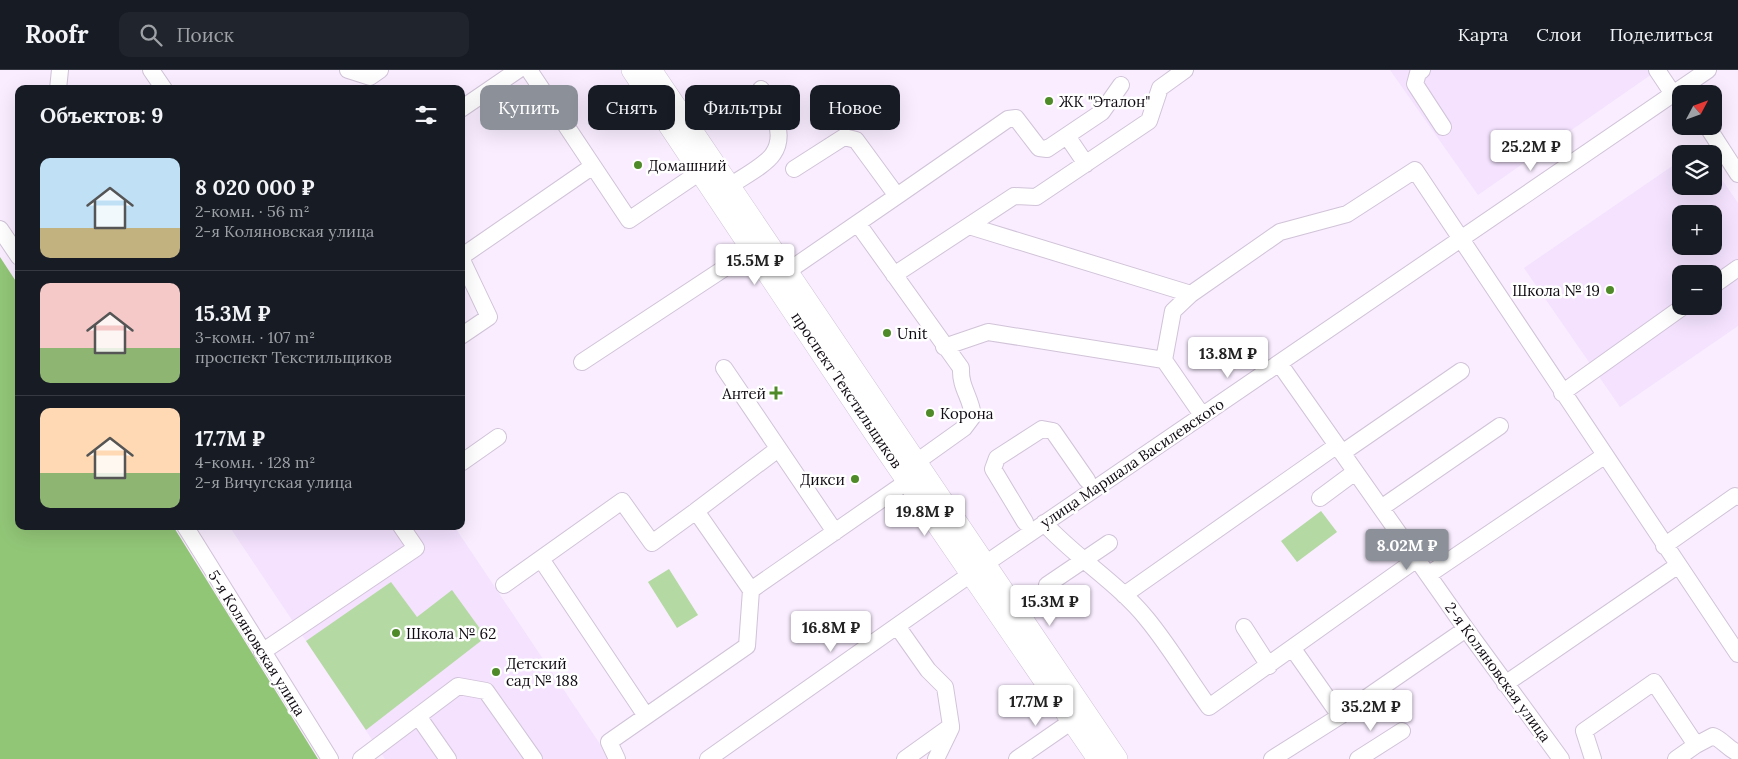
<!DOCTYPE html>
<html lang="ru">
<head>
<meta charset="utf-8">
<style>
	body { margin:0; font-family:Lora,serif; background:#20242c; color:#f1f3f6; height:100vh; display:flex; flex-direction:column; font-size:19px; white-space:nowrap }
	* { box-sizing:border-box; margin:0 }
	p { font-size:16px; color:#9ea1a6 }
	.icon { flex:none; width:28px; height:28px; fill:none; stroke:currentColor; stroke-width:2; stroke-linecap:round; stroke-linejoin:round }
	.map { position:relative; flex:1; overflow:hidden }
	.sheet { position:absolute; left:15px; top:15px; width:450px; height:445px; display:flex; flex-direction:column; background:#171b24; border-radius:10px; box-shadow:0 5px 20px #0002 }
	.sheet>* { flex:none }
	.banner { position:absolute; left:480px; top:15px; width:475px; height:45px; display:flex; gap:10px }
	.needle { width:32px; rotate:49deg }
	.fabs { position:absolute; left:1672px; top:15px; display:grid; gap:10px }
	.fabs a { display:grid; place-items:center; width:50px; height:50px; border-radius:10px; background:#171b24; box-shadow:0 5px 20px #0002; font-size:25px }
	.price { position:absolute; translate:-50% -42px; padding:0 11px; border-radius:5px; background:#fff; color:#222; font-size:16px; line-height:32px; filter:drop-shadow(0 1px 2px #0008) }
	.price::after { content:''; position:absolute; left:50%; top:30px; width:15px; height:11px; margin-left:-8px; background:inherit; clip-path:polygon(0 0,100% 0,50% 100%) }
	.price.on { background:#8c9099; color:#fff }
	ul { padding:0; list-style:none }
	li { display:flex; align-items:center; gap:15px; height:125px; padding:0 25px }
	li+li { border-top:1px solid #363941 }
	li span { display:grid; place-items:center; flex:none; width:140px; height:100px; border-radius:10px; color:#555 }
	li>.icon { margin-inline-start:auto }
	span .icon { width:60px; height:60px; fill:#fffc; stroke-width:1 }
	li b { font-size:21px }
	h2 { display:flex; justify-content:space-between; align-items:center; height:60px; padding:0 25px; font-size:21px }
	.pill { padding:0 18px; border-radius:10px; background:#171b24; box-shadow:0 5px 20px #0002; font-size:18px; line-height:45px }
	.pill.on { background:#8c9099; color:#fff }
	header { display:flex; align-items:center; gap:30px; box-sizing:border-box; height:70px; padding:0 25px; background:#171b24; border-bottom:1px solid #363941 }
	header strong { font-size:24px }
	nav { display:flex; gap:28px; margin-inline-start:auto; font-size:18px }
	.search { width:350px; height:45px; background:#20242c; display:flex; align-items:center; gap:12px; box-sizing:border-box; padding:0 18px; border-radius:10px; color:#9ea1a6; font-size:19px }
	.map>svg:first-child { display:block }
	.built { fill:#f4e2fe; fill-rule:evenodd }
	.green { fill:#b4d9a2 }
	.forest { fill:#92c677 }
	.lines { fill:none; stroke-linecap:round; stroke-linejoin:round }
	.minor-casing { stroke:#d1c3d8; stroke-width:18 }
	.major-casing { stroke:#d1c3d8; stroke-width:22 }
	.minor { stroke:#fff; stroke-width:16 }
	.major { stroke:#fff; stroke-width:21 }
	.poi-dot { fill:#4e8a28; stroke:#fff; stroke-width:2 }
	.labels { text-anchor:middle; dominant-baseline:central; stroke-width:5; stroke-linejoin:round; paint-order:stroke }
	.poi-label { font-size:15px; fill:#100b12; stroke:#fff; text-anchor:start }
	.street-label { font-size:15px; fill:#100b12; stroke:#fff }
</style>
</head>
<body>
<header>
<strong>Roofr</strong>
<div class="search"><svg class="icon" aria-label="search" viewBox="0 0 24 24"><circle cx="10" cy="10" r="6"/><path d="M15 15l6 6"/></svg>Поиск</div>
<nav><a>Карта</a><a>Слои</a><a>Поделиться</a></nav>
</header>
<div class="map">
<svg width="1738" height="689" viewBox="0 0 1738 689">
	<rect width="100%" height="100%" fill="#f9edff"/>
	<path class="built" d="M1390 0H1649L1652 4 1478 125Z
		M1681 90V116H1714V98L1738 133V256L1620 337 1524 198ZM1681 144H1714V176H1681ZM1681 204H1714V236H1681Z
		M229 456H454L610 689H385Z"/>
	<path class="green" d="M1321 441 1337 462 1297 492 1281 471Z
		M669 499 698 545 677 558 648 512Z
		M391 512 417 547 452 520 486 567 366 660 306 571Z"/>
	<path class="forest" d="M0 187 19 216V456H173L318 689H0Z"/>
	<g class="lines">
		<defs>
			<path id="minor" d="M151 0 164 19
				M348 0 370 7 380 0
				M529 0 629 150 700 102
				M1422 0 1418 3 1415 14 1443 57
				M1657 0 1673 24
				M58 19 60 0
				M461 39 518 0
				M1707 56 1738 104
				M1067 66 1086 94
				M730 116C741 108 766 95 773 84 787 64 772 37 761 19
				M897 126 1008 49 1016 48 1039 78 1047 79 1102 42 1121 15
				M858 154 961 298C960 318 971 327 973 346L964 358 915 393
				M969 156 1191 224
				M0 159 19 187
				M461 187 593 96
				M461 188 489 247 461 266
				M788 201 897 126 856 70 844 67 794 99
				M894 205 1014 126 1036 127 1149 51 1160 18 1185 0
				M1714 215 1738 198
				M944 277 988 262 1164 290 1202 345
				M1164 290 1173 241 1191 224 1280 162 1347 144 1415 100 1738 584
				M582 292 752 180
				M1279 293 1466 559 1561 689
				M724 298 835 462
				M1562 323 1684 236
				M1342 383 1461 301
				M461 393 498 367
				M1320 428 1355 402
				M1381 438 1500 356
				M1025 452 993 399 997 388 1042 359 1053 361 1087 410
				M1044 453C1076 488 1118 513 1147 549 1170 577 1188 608 1209 637L1417 489
				M185 456 330 689
				M1664 476 1735 426 1738 427
				M541 489 646 646
				M1428 505 1604 386
				M504 515 622 431 652 473 696 441
				M1047 515 1109 473
				M751 520 696 441 778 379
				M1124 525 1336 376
				M897 556 928 600 945 617 951 656 905 689
				M1244 557 1269 596
				M1293 579 1340 646
				M262 582 416 478 401 456
				M1505 614 1677 496
				M418 646 448 689
				M1696 675 1713 666C1723 670 1728 679 1738 683
				M361 689 458 616 486 621 534 689
				M617 689 609 672 747 576 751 520 908 411
				M708 689 985 494 1708 0
				M936 689 951 658
				M1017 689 1072 651
				M1272 689 1340 646 1466 559
				M1358 689 1402 661
				M1593 689 1584 661 1654 612 1696 675 1676 689"/>
			<path id="major" d="M632 0 875 364 1098 689
				M651 0 1117 689"/>
		</defs>
		<use href="#minor" class="minor-casing"/>
		<use href="#major" class="major-casing"/>
		<use href="#minor" class="minor"/>
		<use href="#major" class="major"/>
	</g>
	<g class="poi-dot">
		<circle cx="1049" cy="31" r="5"/>
		<circle cx="638" cy="95" r="5"/>
		<circle cx="1610" cy="220" r="5"/>
		<circle cx="887" cy="263" r="5"/>
		<path d="M773.5 315.5h5v5h5v5h-5v5h-5v-5h-5v-5h5z"/>
		<circle cx="930" cy="343" r="5"/>
		<circle cx="855" cy="409" r="5"/>
		<circle cx="396" cy="563" r="5"/>
		<circle cx="496" cy="602" r="5"/>
	</g>
	<g class="labels">
		<g class="poi-label">
			<text x="1059" y="31">ЖК "Эталон"</text>
			<text x="648" y="95">Домашний</text>
			<text x="1600" y="220" text-anchor="end">Школа № 19</text>
			<text x="897" y="263">Unit</text>
			<text x="766" y="323" text-anchor="end">Антей</text>
			<text x="940" y="343">Корона</text>
			<text x="845" y="409" text-anchor="end">Дикси</text>
			<text x="406" y="563">Школа № 62</text>
			<text x="506" y="593">Детский<tspan x="506" dy="17">сад № 188</tspan></text>
		</g>
		<g class="street-label">
			<text transform="translate(847 320) rotate(56)">проспект Текстильщиков</text>
			<text transform="translate(1132 393) rotate(-34)">улица Маршала Василевского</text>
			<text transform="translate(257 573) rotate(58)">5-я Коляновская улица</text>
			<text transform="translate(1498 602) rotate(54)">2-я Коляновская улица</text>
		</g>
	</g>
</svg>
<div class="fabs">
<a><svg class="needle" viewBox="-14 -14 28 28"><path d="M0-13l5 13h-10z" fill="#e53935"/><path d="M0 13l5-13h-10z" fill="#9ea1a6"/></svg></a>
<a><svg class="icon" aria-label="layers" viewBox="0 0 24 24"><path d="M12 4l9 5-9 5-9-5zM3 14l9 5 9-5"/></svg></a>
<a>+</a>
<a>−</a>
</div>
<b class="price" style="left:1531px;top:102px">25.2M ₽</b>
<b class="price" style="left:755px;top:216px">15.5M ₽</b>
<b class="price" style="left:1228px;top:309px">13.8M ₽</b>
<b class="price" style="left:925px;top:467px">19.8M ₽</b>
<b class="price on" style="left:1407px;top:501px">8.02M ₽</b>
<b class="price" style="left:1050px;top:557px">15.3M ₽</b>
<b class="price" style="left:831px;top:583px">16.8M ₽</b>
<b class="price" style="left:1036px;top:657px">17.7M ₽</b>
<b class="price" style="left:1371px;top:662px">35.2M ₽</b>
<div class="banner">
<a class="pill on">Купить</a>
<a class="pill">Снять</a>
<a class="pill">Фильтры</a>
<a class="pill">Новое</a>
</div>
<section class="sheet">
<h2>Объектов: 9<svg class="icon" aria-label="filters" viewBox="0 0 24 24"><path d="M4 7h16M4 17h16"/><circle cx="9" cy="7" r="2"/><circle cx="15" cy="17" r="2"/></svg></h2>
<ul>
<li><span style="background:linear-gradient(#bfe0f5 70%,#c2b280 0)"><svg class="icon" aria-label="home" viewBox="0 0 24 24"><path d="M3 11l9-7 9 7M6 9v11h12V9"/></svg></span><div><b>8 020 000 ₽</b><p>2-комн. · 56 m²</p><p>2-я Коляновская улица</p></div></li>
<li><span style="background:linear-gradient(#f6c9c9 65%,#8fb573 0)"><svg class="icon" aria-label="home" viewBox="0 0 24 24"><path d="M3 11l9-7 9 7M6 9v11h12V9"/></svg></span><div><b>15.3M ₽</b><p>3-комн. · 107 m²</p><p>проспект Текстильщиков</p></div></li>
<li><span style="background:linear-gradient(#ffd9b3 65%,#8fb573 0)"><svg class="icon" aria-label="home" viewBox="0 0 24 24"><path d="M3 11l9-7 9 7M6 9v11h12V9"/></svg></span><div><b>17.7M ₽</b><p>4-комн. · 128 m²</p><p>2-я Вичугская улица</p></div></li>
</ul>
</section>
</div>
</body>
</html>
